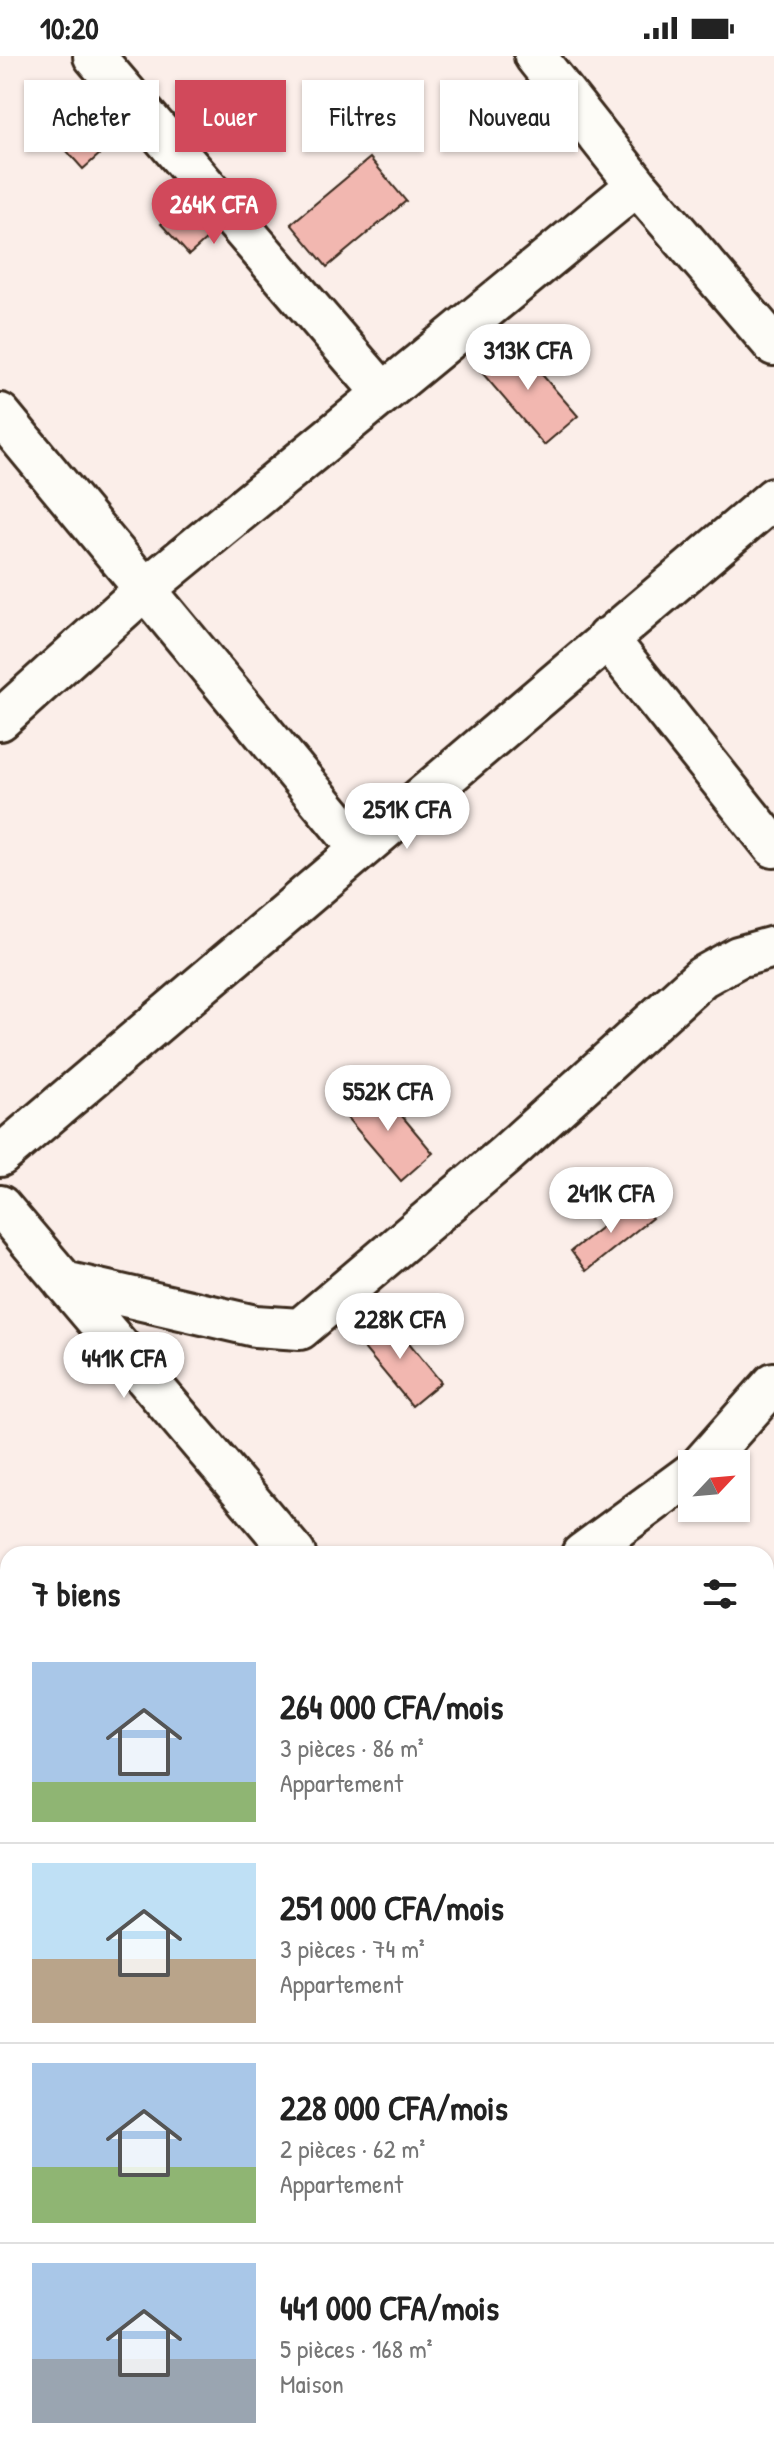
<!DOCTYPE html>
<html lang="fr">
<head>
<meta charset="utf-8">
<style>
	body { margin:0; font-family:"Patrick Hand",sans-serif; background:#f2f2f2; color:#222; height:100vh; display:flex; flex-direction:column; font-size:30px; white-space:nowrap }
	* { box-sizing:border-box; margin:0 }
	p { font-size:26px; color:#767676 }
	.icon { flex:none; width:44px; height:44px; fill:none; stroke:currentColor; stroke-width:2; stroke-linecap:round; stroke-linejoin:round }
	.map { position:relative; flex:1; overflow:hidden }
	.side { position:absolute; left:0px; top:1490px; width:774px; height:912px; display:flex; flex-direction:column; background:#fff; border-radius:24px 24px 0 0; box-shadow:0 2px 6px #0004 }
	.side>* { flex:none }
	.guide { position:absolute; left:24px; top:24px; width:726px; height:72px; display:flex; gap:16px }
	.needle { width:52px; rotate:64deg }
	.controls { position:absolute; left:678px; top:1394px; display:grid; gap:16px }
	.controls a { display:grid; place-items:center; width:72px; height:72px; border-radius:0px; background:#fff; box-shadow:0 2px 6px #0004; font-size:40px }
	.price { position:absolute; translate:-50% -68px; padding:0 18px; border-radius:28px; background:#fff; color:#222; font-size:26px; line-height:52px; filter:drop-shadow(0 2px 4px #0008) }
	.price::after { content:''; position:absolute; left:50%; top:48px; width:24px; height:18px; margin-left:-12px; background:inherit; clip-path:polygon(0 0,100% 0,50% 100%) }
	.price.active { background:#d1495b; color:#fff }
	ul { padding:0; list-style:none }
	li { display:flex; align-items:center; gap:24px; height:200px; padding:0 32px }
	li+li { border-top:2px solid #e0e0e0 }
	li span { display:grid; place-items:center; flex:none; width:224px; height:160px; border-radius:0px; color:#555 }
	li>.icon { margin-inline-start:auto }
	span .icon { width:96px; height:96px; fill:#fffc; stroke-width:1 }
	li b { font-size:34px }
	h2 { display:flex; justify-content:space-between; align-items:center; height:96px; padding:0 32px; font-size:34px }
	.chip { padding:0 28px; border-radius:0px; background:#fff; box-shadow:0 2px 6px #0004; font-size:28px; line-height:72px }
	.chip.active { background:#d1495b; color:#fff }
	.status { display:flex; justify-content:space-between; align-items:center; height:56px; padding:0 40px; background:#fff; direction:ltr }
	.status svg { height:22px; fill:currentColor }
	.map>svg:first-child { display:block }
	.building { fill:#f2b7b0; stroke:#3b2a1e; stroke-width:2 }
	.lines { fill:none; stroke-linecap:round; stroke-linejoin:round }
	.minor-casing { stroke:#3b2a1e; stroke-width:46 }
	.minor { stroke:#fdfcf7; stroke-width:40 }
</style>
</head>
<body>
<div class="status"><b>10:20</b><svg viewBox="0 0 49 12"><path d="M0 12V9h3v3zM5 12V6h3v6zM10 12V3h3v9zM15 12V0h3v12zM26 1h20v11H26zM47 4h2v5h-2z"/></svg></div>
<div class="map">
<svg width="774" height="2402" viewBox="0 0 774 2402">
	<rect width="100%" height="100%" fill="#fbeee9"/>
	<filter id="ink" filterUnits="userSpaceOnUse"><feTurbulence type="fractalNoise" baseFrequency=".0125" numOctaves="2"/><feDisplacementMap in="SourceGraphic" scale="16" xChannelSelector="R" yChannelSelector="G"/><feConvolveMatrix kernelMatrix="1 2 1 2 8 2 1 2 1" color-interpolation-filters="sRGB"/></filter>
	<g filter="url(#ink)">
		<path class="building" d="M101 63 118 82 83 113 66 94Z
			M370 102 406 145 327 211 291 168Z
			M181 150 208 182 189 199 161 168Z
			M511 283 578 360 544 389 478 312Z
			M376 1029 433 1097 401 1125 343 1057Z
			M637 1143 652 1162 586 1215 571 1195Z
			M388 1261 441 1326 412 1350 358 1285Z"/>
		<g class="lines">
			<defs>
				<path id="minor" d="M94 0 383 337
					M535 0 637 129 774 289
					M0 358 360 793
					M607 582 774 791
					M0 664 144 534 637 129
					M0 1100 774 442
					M0 1150 295 1498
					M64 1226 255 1270 300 1273 504 1100 702 921 738 901 774 891
					M702 1408 774 1327
					M582 1498 692 1417
					M0 1617 8 1626
					M766 2003 774 1996
					M766 2034 774 2044
					M0 2095 8 2089
					M0 2125 8 2135
					M766 2368 774 2362
					M227 2394 234 2402
					M647 2394 655 2402
					M135 2402 144 2394
					M718 2402 730 2394"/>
			</defs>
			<use href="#minor" class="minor-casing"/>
			<use href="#minor" class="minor"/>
		</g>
	</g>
</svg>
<div class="controls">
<a><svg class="needle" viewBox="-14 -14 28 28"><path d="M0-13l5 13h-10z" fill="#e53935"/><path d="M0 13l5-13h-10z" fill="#767676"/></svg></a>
</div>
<b class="price active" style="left:214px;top:190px">264K CFA</b>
<b class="price" style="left:528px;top:336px">313K CFA</b>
<b class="price" style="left:407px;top:795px">251K CFA</b>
<b class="price" style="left:388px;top:1077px">552K CFA</b>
<b class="price" style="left:611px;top:1179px">241K CFA</b>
<b class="price" style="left:400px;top:1305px">228K CFA</b>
<b class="price" style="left:124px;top:1344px">441K CFA</b>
<div class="guide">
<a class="chip">Acheter</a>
<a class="chip active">Louer</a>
<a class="chip">Filtres</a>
<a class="chip">Nouveau</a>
</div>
<section class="side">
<h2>7 biens<svg class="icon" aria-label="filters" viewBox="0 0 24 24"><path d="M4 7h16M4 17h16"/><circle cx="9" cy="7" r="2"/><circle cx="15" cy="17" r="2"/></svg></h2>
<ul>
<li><span style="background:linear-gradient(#a9c7e8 75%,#8fb573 0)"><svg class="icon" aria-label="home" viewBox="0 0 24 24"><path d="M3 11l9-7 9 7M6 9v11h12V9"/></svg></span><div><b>264 000 CFA/mois</b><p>3 pièces · 86 m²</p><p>Appartement</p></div></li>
<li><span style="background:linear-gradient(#bfe0f5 60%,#b9a48a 0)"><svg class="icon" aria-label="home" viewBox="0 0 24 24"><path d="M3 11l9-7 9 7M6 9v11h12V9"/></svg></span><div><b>251 000 CFA/mois</b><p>3 pièces · 74 m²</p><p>Appartement</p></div></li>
<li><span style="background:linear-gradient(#a9c7e8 65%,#8fb573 0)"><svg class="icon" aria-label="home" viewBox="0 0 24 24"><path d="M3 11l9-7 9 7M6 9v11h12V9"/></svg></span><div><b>228 000 CFA/mois</b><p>2 pièces · 62 m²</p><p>Appartement</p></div></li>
<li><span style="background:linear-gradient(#a9c7e8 60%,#9aa5b1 0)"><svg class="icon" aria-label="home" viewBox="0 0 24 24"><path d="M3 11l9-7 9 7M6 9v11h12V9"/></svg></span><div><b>441 000 CFA/mois</b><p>5 pièces · 168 m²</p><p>Maison</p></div></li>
</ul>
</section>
</div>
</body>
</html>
